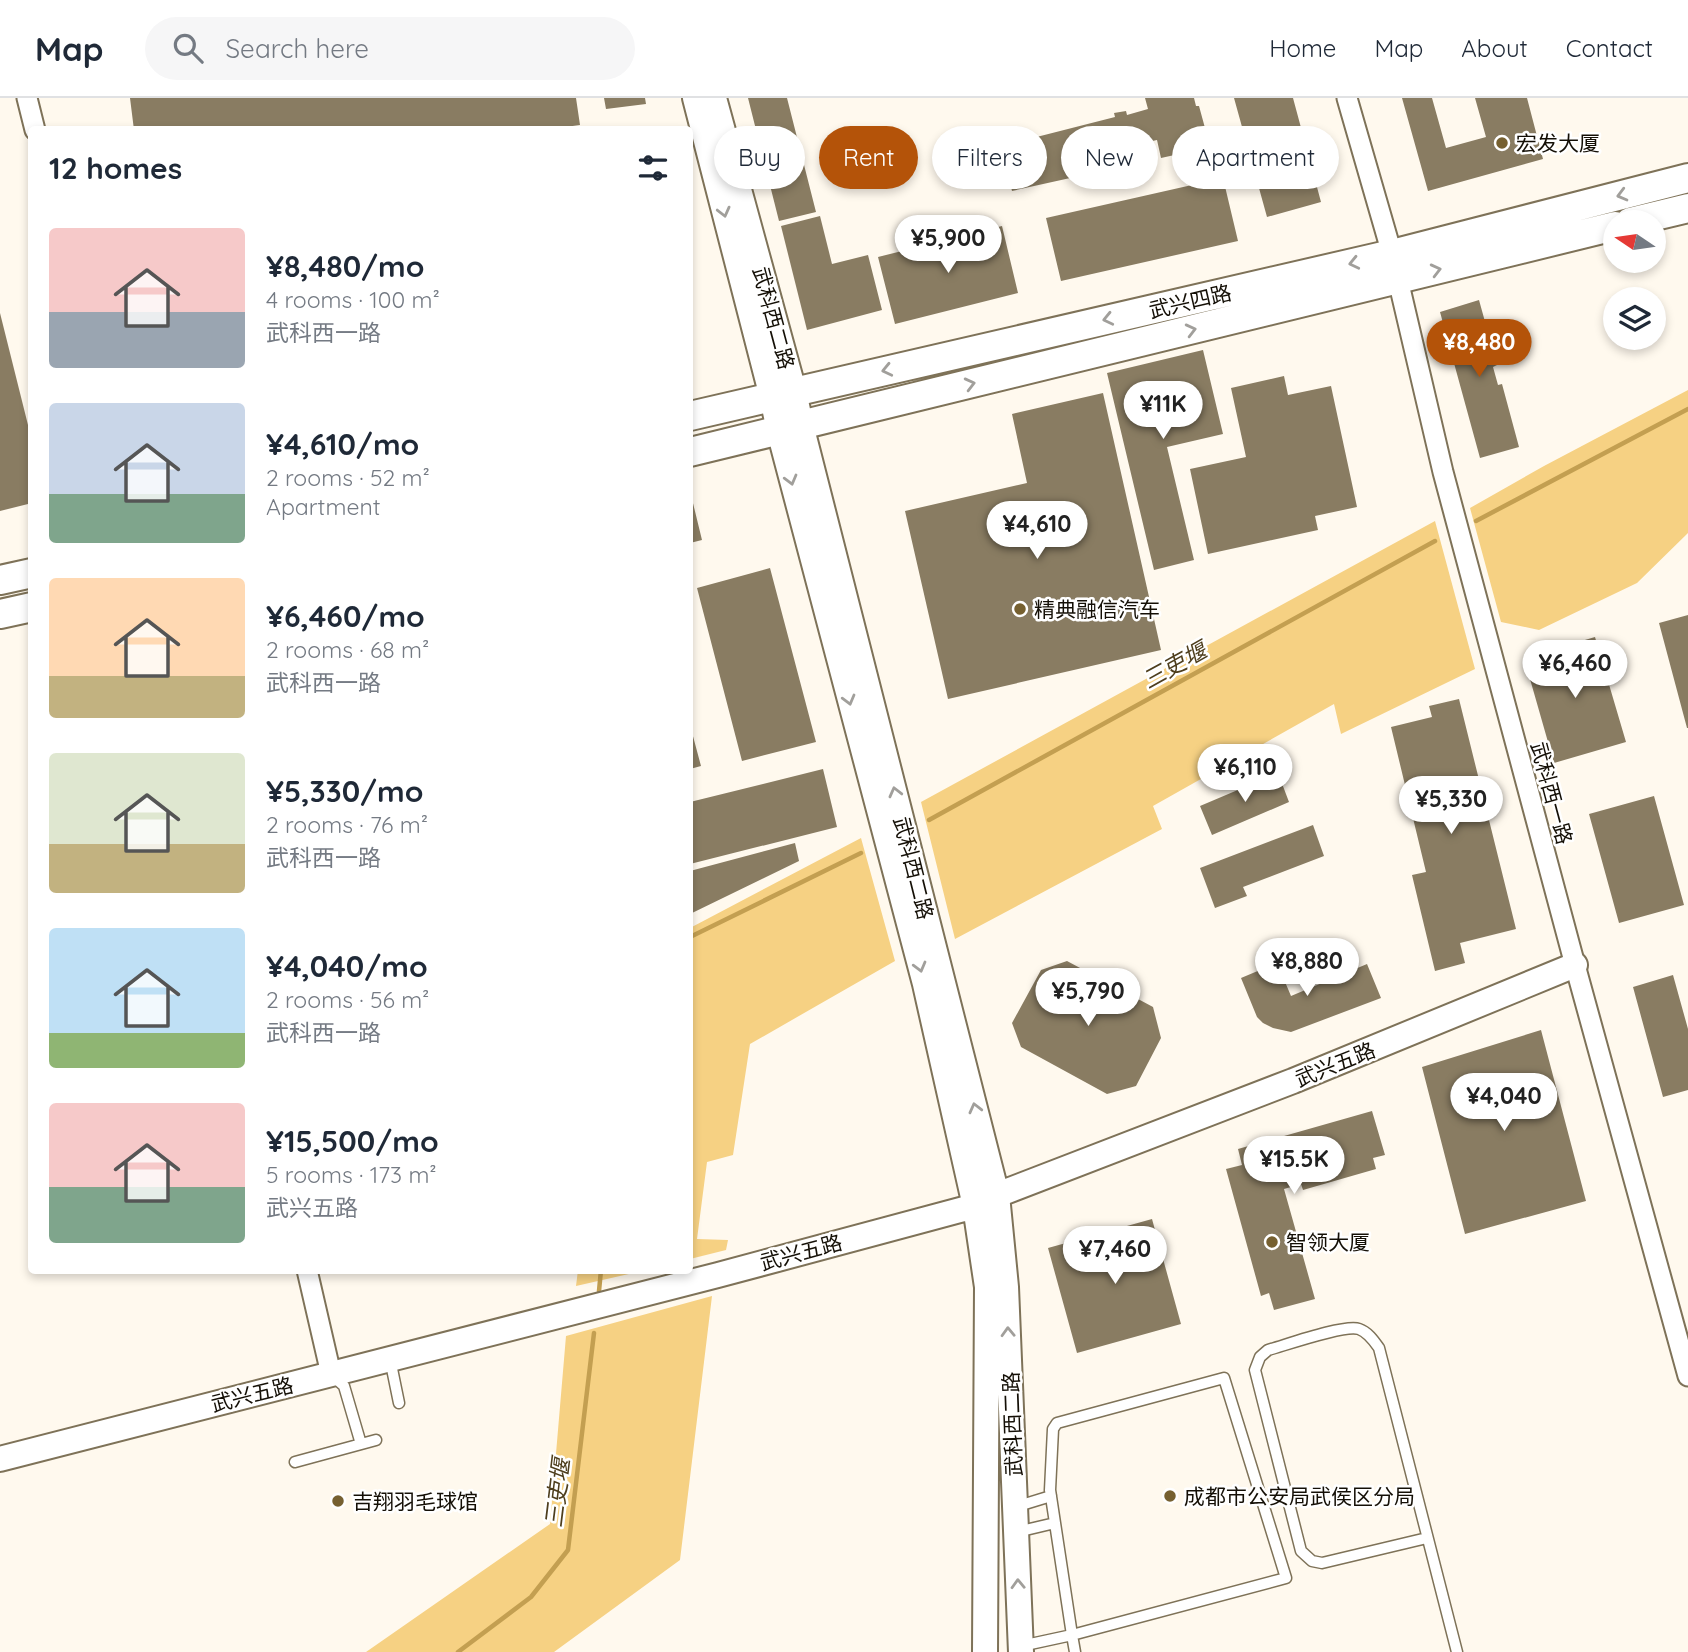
<!DOCTYPE html>
<html lang="en">
<head>
<meta charset="utf-8">
<style>
	body { margin:0; font-family:Quicksand,"Noto Sans SC",sans-serif; background:#f6f6f7; color:#1f2937; height:100vh; display:flex; flex-direction:column; font-size:26px; white-space:nowrap }
	* { box-sizing:border-box; margin:0 }
	p { font-size:23px; color:#747a83 }
	.icon { flex:none; width:38px; height:38px; fill:none; stroke:currentColor; stroke-width:2; stroke-linecap:round; stroke-linejoin:round }
	.map { position:relative; flex:1; overflow:hidden }
	.sheet { position:absolute; left:28px; top:28px; width:665px; height:1148px; display:flex; flex-direction:column; background:#fff; border-radius:7px; box-shadow:0 4px 10px #0003 }
	.sheet>* { flex:none }
	.top-card { position:absolute; left:714px; top:28px; width:665px; height:63px; display:flex; gap:14px }
	.needle { width:46px; rotate:283deg }
	.controls { position:absolute; left:1603px; top:112px; display:grid; gap:14px }
	.controls a { display:grid; place-items:center; width:63px; height:63px; border-radius:50%; background:#fff; box-shadow:0 4px 10px #0003; font-size:35px }
	.price { position:absolute; translate:-50% -60px; padding:0 16px; border-radius:24px; background:#fff; color:#222; font-size:23px; line-height:46px; filter:drop-shadow(0 2px 4px #0008) }
	.price::after { content:''; position:absolute; left:50%; top:42px; width:21px; height:16px; margin-left:-10px; background:inherit; clip-path:polygon(0 0,100% 0,50% 100%) }
	.price.current { background:#b45309; color:#fff }
	ul { padding:0; list-style:none }
	li { display:flex; align-items:center; gap:21px; height:175px; padding:0 21px }
	li span { display:grid; place-items:center; flex:none; width:196px; height:140px; border-radius:7px; color:#555 }
	li>.icon { margin-inline-start:auto }
	span .icon { width:84px; height:84px; fill:#fffc; stroke-width:1 }
	li b { font-size:30px }
	h2 { display:flex; justify-content:space-between; align-items:center; height:84px; padding:0 21px; font-size:30px }
	.tag { padding:0 24px; border-radius:32px; background:#fff; box-shadow:0 4px 10px #0003; font-size:24px; line-height:63px }
	.tag.current { background:#b45309; color:#fff }
	header { display:flex; align-items:center; gap:42px; box-sizing:border-box; height:98px; padding:0 35px; background:#fff; border-bottom:2px solid #e0e1e3 }
	header strong { font-size:33px }
	nav { display:flex; gap:38px; margin-inline-start:auto; font-size:24px }
	.search { width:490px; height:63px; background:#f6f6f7; display:flex; align-items:center; gap:18px; box-sizing:border-box; padding:0 24px; border-radius:38px; color:#747a83; font-size:26px }
	.map>svg:first-child { display:block }
	.green { fill:#f6d183 }
	.lines { fill:none; stroke-linecap:round; stroke-linejoin:round }
	.stream { stroke:#c39f51; stroke-width:4.5 }
	.building { fill:#897c62 }
	.service-casing { stroke:#7e7258; stroke-width:13 }
	.minor-casing { stroke:#7e7258; stroke-width:23 }
	.tertiary-casing { stroke:#7e7258; stroke-width:28 }
	.secondary-casing { stroke:#7e7258; stroke-width:32 }
	.service { stroke:#fff; stroke-width:10 }
	.minor { stroke:#fff; stroke-width:19 }
	.tertiary { stroke:#fff; stroke-width:24 }
	.secondary { stroke:#fff; stroke-width:28 }
	.oneway { stroke:#a19f9b }
	.poi-dot { fill:#766030; stroke:#fff; stroke-width:2.5 }
	.labels { text-anchor:middle; dominant-baseline:central; stroke-width:5; stroke-linejoin:round; paint-order:stroke }
	.poi-label { font-size:21px; fill:#140f06; stroke:#fff; text-anchor:start }
	.street-label { font-size:21px; fill:#140f06; stroke:#fff }
	.water-label { font-size:23px; font-style:italic; fill:#4e3e1d; stroke:#fff }
</style>
</head>
<body>
<header>
<strong>Map</strong>
<div class="search"><svg class="icon" aria-label="search" viewBox="0 0 24 24"><circle cx="10" cy="10" r="6"/><path d="M15 15l6 6"/></svg>Search here</div>
<nav><a>Home</a><a>Map</a><a>About</a><a>Contact</a></nav>
</header>
<div class="map">
<svg width="1688" height="1554" viewBox="0 0 1688 1554">
	<rect width="100%" height="100%" fill="#fff9ee"/>
	<path class="green" d="M1688 292V435L1637 485 1539 532 1501 524 1470 410 1544 368Z
		M1435 423 1475 571 1341 636 1334 606 1153 708 1162 731 955 841 921 704Z
		M861 740 895 863 750 946 733 1057 707 1064 697 1141 728 1142 726 1152 690 1161V830Z
		M578 1172H642V1173L576 1188Z
		M712 1198 680 1462 554 1554H366L550 1426 566 1238Z"/>
	<g class="lines">
		<path class="stream" d="M1476 423 1688 311
			M929 722 1435 443
			M690 839 861 755
			M599 1193 601 1172
			M458 1554 531 1499 568 1452 594 1235"/>
	</g>
	<path class="building" d="M130 0H576L580 27 543 32H134Z
		M604 0H645L646 6 606 11Z
		M748 0H787L816 114 779 123Z
		M1145 0H1194L1196 8H1199L1205 30 1202 31 1206 50 1161 60 1157 42 1143 45 1147 63 1012 93 1001 48 1115 19 1114 15 1126 13 1127 17 1148 11Z
		M1234 0H1293L1321 104 1267 119Z
		M1402 0H1432L1446 50 1486 39 1475 0H1527L1543 61 1428 93Z
		M1223 80 1238 143 1061 183 1046 120Z
		M820 118 832 166 868 157 882 212 807 232 781 128Z
		M1002 128 1018 195 895 226 878 159Z
		M1479 202 1497 267 1493 269 1498 287 1502 286 1519 349 1480 360 1440 214Z
		M0 215 32 343V405L0 413Z
		M1203 252 1223 336 1167 349 1194 462 1154 472 1107 275Z
		M1284 278 1288 297 1331 288 1357 409 1315 418 1318 432 1208 456 1190 371 1246 359 1231 290Z
		M1103 295 1161 552 948 601 905 413 1027 385 1012 316Z
		M692 401 702 442 690 445V402Z
		M770 470 816 644 742 663 697 490Z
		M1688 517V630H1687L1659 525Z
		M1595 539 1626 644 1554 665 1524 560Z
		M1459 601 1516 831 1460 845 1465 865 1435 873 1412 777 1426 774 1391 629 1432 619 1429 608Z
		M690 627 701 668 690 671Z
		M823 671 837 729 690 766V704Z
		M1278 675 1289 704 1212 737 1200 708Z
		M1654 698 1684 807 1619 825 1589 716Z
		M1313 727 1324 758 1243 789 1247 798 1215 810 1200 770Z
		M795 745 799 763 690 816V773Z
		M1067 863 1153 909 1161 940 1136 988 1107 996 1021 949 1012 925 1041 872Z
		M1277 865 1291 898 1367 866 1381 900 1291 934 1273 930 1263 925 1257 919 1241 880Z
		M1673 877 1688 931V992L1663 999 1633 889Z
		M1541 932 1586 1103 1465 1136 1422 969Z
		M1372 1013 1385 1057 1373 1060 1376 1071 1303 1092 1301 1086 1284 1091 1315 1201 1274 1212 1269 1195 1261 1198 1226 1071 1242 1067 1238 1051Z
		M1152 1121 1181 1226 1077 1255 1048 1150Z"/>
	<g class="lines">
		<defs>
			<path id="service" d="M390 1261 399 1305
				M334 1279 344 1288 361 1346
				M295 1364 376 1342
				M1015 1409 1051 1398
				M1017 1434 1055 1425
				M1427 1440 1322 1465 1312 1463 1301 1453 1255 1272 1260 1259 1268 1252C1286 1247 1345 1226 1359 1231 1368 1234 1374 1243 1379 1250L1457 1554
				M1021 1548 1072 1537 1286 1480 1224 1280 1057 1325 1053 1331 1050 1392 1072 1537 1075 1554"/>
			<path id="minor" d="M27 0 35 32
				M1347 0 1392 156 1443 374 1575 867 1688 1278
				M307 1172 331 1276"/>
			<path id="tertiary" d="M695 0 772 299 779 333 925 886 975 1108 987 1189 985 1554
				M714 0 794 293 801 327 997 1097 1006 1189 1021 1554
				M0 1361 718 1177 975 1108 997 1097 1293 983 1575 867"/>
			<path id="secondary" d="M1630 124 1688 110
				M690 318 1392 156 1688 80
				M690 354 1615 128
				M0 482 32 475
				M0 516 32 509"/>
		</defs>
		<use href="#service" class="service-casing"/>
		<use href="#minor" class="minor-casing"/>
		<use href="#tertiary" class="tertiary-casing"/>
		<use href="#secondary" class="secondary-casing"/>
		<use href="#service" class="service"/>
		<use href="#minor" class="minor"/>
		<use href="#tertiary" class="tertiary"/>
		<use href="#secondary" class="secondary"/>
	</g>
	<defs><path id="oneway-chevron" d="M-2-3.5L2.5 0L-2 3.5" fill="none" stroke-width="1.6" stroke-linecap="round" stroke-linejoin="round" transform="scale(1.75)"/></defs>
	<g class="oneway">
		<use href="#oneway-chevron" transform="translate(1622 97) rotate(165)"/>
		<use href="#oneway-chevron" transform="translate(724 114) rotate(76)"/>
		<use href="#oneway-chevron" transform="translate(1354 165) rotate(167)"/>
		<use href="#oneway-chevron" transform="translate(1436 172) rotate(-14)"/>
		<use href="#oneway-chevron" transform="translate(1108 221) rotate(167)"/>
		<use href="#oneway-chevron" transform="translate(1191 232) rotate(-14)"/>
		<use href="#oneway-chevron" transform="translate(887 272) rotate(167)"/>
		<use href="#oneway-chevron" transform="translate(970 286) rotate(-14)"/>
		<use href="#oneway-chevron" transform="translate(791 382) rotate(75)"/>
		<use href="#oneway-chevron" transform="translate(849 602) rotate(75)"/>
		<use href="#oneway-chevron" transform="translate(895 694) rotate(-104)"/>
		<use href="#oneway-chevron" transform="translate(920 869) rotate(75)"/>
		<use href="#oneway-chevron" transform="translate(975 1010) rotate(-104)"/>
		<use href="#oneway-chevron" transform="translate(1008 1234) rotate(-92)"/>
		<use href="#oneway-chevron" transform="translate(1018 1486) rotate(-92)"/>
	</g>
	<g class="poi-dot">
		<circle cx="1502" cy="45" r="7"/>
		<circle cx="1020" cy="511" r="7"/>
		<circle cx="1272" cy="1144" r="7"/>
		<circle cx="1170" cy="1398" r="7"/>
		<circle cx="338" cy="1403" r="7"/>
	</g>
	<g class="labels">
		<g class="poi-label">
			<text x="1516" y="45">宏发大厦</text>
			<text x="1034" y="511">精典融信汽车</text>
			<text x="1286" y="1144">智领大厦</text>
			<text x="1184" y="1398">成都市公安局武侯区分局</text>
			<text x="352" y="1403">吉翔羽毛球馆</text>
		</g>
		<g class="street-label">
			<text transform="translate(1190 203) rotate(-13)">武兴四路</text>
			<text transform="translate(774 220) rotate(75)">武科西二路</text>
			<text transform="translate(1552 695) rotate(75)">武科西一路</text>
			<text transform="translate(914 770) rotate(76)">武科西二路</text>
			<text transform="translate(1335 966) rotate(-22)">武兴五路</text>
			<text transform="translate(801 1154) rotate(-15)">武兴五路</text>
			<text transform="translate(252 1296) rotate(-14)">武兴五路</text>
			<text transform="translate(1012 1326) rotate(-92)">武科西二路</text>
		</g>
		<g class="water-label">
			<text transform="translate(1174 567) rotate(-29)">三吏堰</text>
			<text transform="translate(557 1395) rotate(-83)">三吏堰</text>
		</g>
	</g>
</svg>
<div class="controls">
<a><svg class="needle" viewBox="-14 -14 28 28"><path d="M0-13l5 13h-10z" fill="#e53935"/><path d="M0 13l5-13h-10z" fill="#747a83"/></svg></a>
<a><svg class="icon" aria-label="layers" viewBox="0 0 24 24"><path d="M12 4l9 5-9 5-9-5zM3 14l9 5 9-5"/></svg></a>
</div>
<b class="price" style="left:948px;top:177px">¥5,900</b>
<b class="price current" style="left:1479px;top:281px">¥8,480</b>
<b class="price" style="left:1163px;top:343px">¥11K</b>
<b class="price" style="left:1037px;top:463px">¥4,610</b>
<b class="price" style="left:1575px;top:602px">¥6,460</b>
<b class="price" style="left:1245px;top:706px">¥6,110</b>
<b class="price" style="left:1451px;top:738px">¥5,330</b>
<b class="price" style="left:1307px;top:900px">¥8,880</b>
<b class="price" style="left:1088px;top:930px">¥5,790</b>
<b class="price" style="left:1504px;top:1035px">¥4,040</b>
<b class="price" style="left:1294px;top:1098px">¥15.5K</b>
<b class="price" style="left:1115px;top:1188px">¥7,460</b>
<div class="top-card">
<a class="tag">Buy</a>
<a class="tag current">Rent</a>
<a class="tag">Filters</a>
<a class="tag">New</a>
<a class="tag">Apartment</a>
</div>
<section class="sheet">
<h2>12 homes<svg class="icon" aria-label="filters" viewBox="0 0 24 24"><path d="M4 7h16M4 17h16"/><circle cx="9" cy="7" r="2"/><circle cx="15" cy="17" r="2"/></svg></h2>
<ul>
<li><span style="background:linear-gradient(#f6c9c9 60%,#9aa5b1 0)"><svg class="icon" aria-label="home" viewBox="0 0 24 24"><path d="M3 11l9-7 9 7M6 9v11h12V9"/></svg></span><div><b>¥8,480/mo</b><p>4 rooms · 100 m²</p><p>武科西一路</p></div></li>
<li><span style="background:linear-gradient(#c9d6e8 65%,#7fa58c 0)"><svg class="icon" aria-label="home" viewBox="0 0 24 24"><path d="M3 11l9-7 9 7M6 9v11h12V9"/></svg></span><div><b>¥4,610/mo</b><p>2 rooms · 52 m²</p><p>Apartment</p></div></li>
<li><span style="background:linear-gradient(#ffd9b3 70%,#c2b280 0)"><svg class="icon" aria-label="home" viewBox="0 0 24 24"><path d="M3 11l9-7 9 7M6 9v11h12V9"/></svg></span><div><b>¥6,460/mo</b><p>2 rooms · 68 m²</p><p>武科西一路</p></div></li>
<li><span style="background:linear-gradient(#dfe7d0 65%,#c2b280 0)"><svg class="icon" aria-label="home" viewBox="0 0 24 24"><path d="M3 11l9-7 9 7M6 9v11h12V9"/></svg></span><div><b>¥5,330/mo</b><p>2 rooms · 76 m²</p><p>武科西一路</p></div></li>
<li><span style="background:linear-gradient(#bfe0f5 75%,#8fb573 0)"><svg class="icon" aria-label="home" viewBox="0 0 24 24"><path d="M3 11l9-7 9 7M6 9v11h12V9"/></svg></span><div><b>¥4,040/mo</b><p>2 rooms · 56 m²</p><p>武科西一路</p></div></li>
<li><span style="background:linear-gradient(#f6c9c9 60%,#7fa58c 0)"><svg class="icon" aria-label="home" viewBox="0 0 24 24"><path d="M3 11l9-7 9 7M6 9v11h12V9"/></svg></span><div><b>¥15,500/mo</b><p>5 rooms · 173 m²</p><p>武兴五路</p></div></li>
</ul>
</section>
</div>
</body>
</html>
